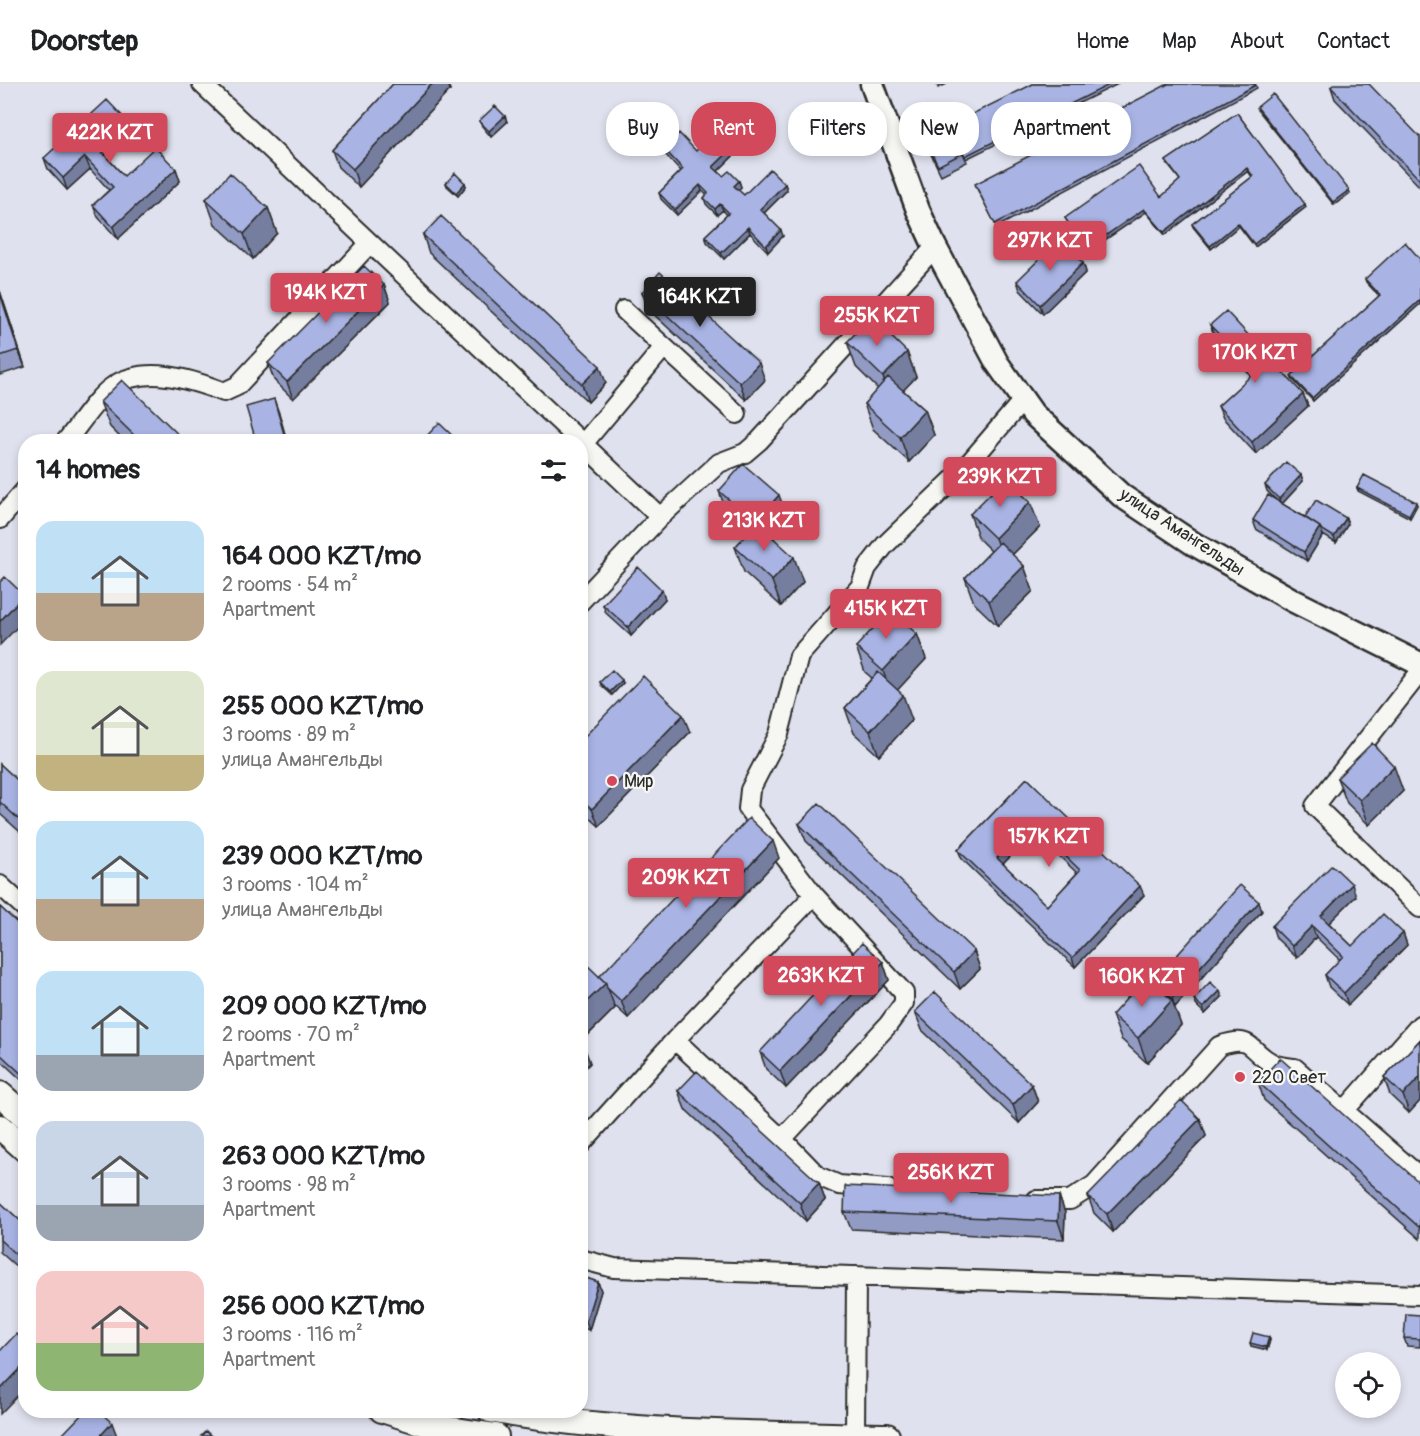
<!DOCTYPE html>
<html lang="en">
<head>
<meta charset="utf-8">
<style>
	body { margin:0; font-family:Pangolin,sans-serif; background:#f2f2f2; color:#202124; height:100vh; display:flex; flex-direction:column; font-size:22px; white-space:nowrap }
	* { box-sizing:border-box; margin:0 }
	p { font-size:20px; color:#757577 }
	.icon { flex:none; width:33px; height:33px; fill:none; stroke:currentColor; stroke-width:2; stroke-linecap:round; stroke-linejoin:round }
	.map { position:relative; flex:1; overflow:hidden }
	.panel { position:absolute; left:18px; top:350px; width:570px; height:984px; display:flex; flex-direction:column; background:#fff; border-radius:24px; box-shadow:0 3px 9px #0003 }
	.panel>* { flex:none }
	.hud { position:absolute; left:606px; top:18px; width:570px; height:54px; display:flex; gap:12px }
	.buttons { position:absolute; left:1335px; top:1268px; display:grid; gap:12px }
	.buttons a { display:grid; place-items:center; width:66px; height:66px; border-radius:50%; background:#fff; box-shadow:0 3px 9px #0003; font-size:30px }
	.price { position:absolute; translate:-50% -51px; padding:0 14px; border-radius:6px; background:#d1495b; color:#fff; font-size:20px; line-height:39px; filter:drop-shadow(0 2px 3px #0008) }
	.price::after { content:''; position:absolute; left:50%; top:36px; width:18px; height:14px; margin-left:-9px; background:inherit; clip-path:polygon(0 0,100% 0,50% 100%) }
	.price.selected { background:#222; color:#fff }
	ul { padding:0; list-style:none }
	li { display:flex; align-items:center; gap:18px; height:150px; padding:0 18px }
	li span { display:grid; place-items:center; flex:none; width:168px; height:120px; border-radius:18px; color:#555 }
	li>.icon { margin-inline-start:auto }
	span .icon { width:72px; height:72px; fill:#fffc; stroke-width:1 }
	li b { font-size:26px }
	h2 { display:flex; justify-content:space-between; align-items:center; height:72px; padding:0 18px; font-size:26px }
	.pill { padding:0 21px; border-radius:24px; background:#fff; box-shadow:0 3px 9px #0003; font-size:21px; line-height:54px }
	.pill.selected { background:#d1495b; color:#fff }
	header { display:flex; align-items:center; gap:36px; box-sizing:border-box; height:84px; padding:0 30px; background:#fff; border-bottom:2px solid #e0e0e0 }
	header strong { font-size:28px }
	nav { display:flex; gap:33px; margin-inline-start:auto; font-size:21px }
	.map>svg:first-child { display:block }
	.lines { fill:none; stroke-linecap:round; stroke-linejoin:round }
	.minor-casing { stroke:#2b2b2b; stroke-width:22 }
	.tertiary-casing { stroke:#2b2b2b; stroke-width:27 }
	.secondary-casing { stroke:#2b2b2b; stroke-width:28 }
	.minor { stroke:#f6f6f2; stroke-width:18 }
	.tertiary { stroke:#f6f6f2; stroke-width:22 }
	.secondary { stroke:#f6f6f2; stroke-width:24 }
	.wall { fill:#919bc4; stroke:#2b2b2b; stroke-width:1.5; fill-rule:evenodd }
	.shaded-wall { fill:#767ea0; stroke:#2b2b2b; stroke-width:1.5 }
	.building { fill:#a9b4e4; stroke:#2b2b2b; stroke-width:1.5; fill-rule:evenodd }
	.poi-dot { fill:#d1495b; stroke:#f6f6f2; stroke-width:2 }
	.labels { text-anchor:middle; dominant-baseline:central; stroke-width:4.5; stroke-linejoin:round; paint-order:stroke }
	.street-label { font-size:18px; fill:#2b2b2b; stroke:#f6f6f2 }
	.poi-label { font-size:18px; fill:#2b2b2b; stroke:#f6f6f2; text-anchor:start }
</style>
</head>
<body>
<header>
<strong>Doorstep</strong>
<nav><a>Home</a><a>Map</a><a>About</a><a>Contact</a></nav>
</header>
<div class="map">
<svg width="1420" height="1352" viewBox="0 0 1420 1352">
	<rect width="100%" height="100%" fill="#dfe2ee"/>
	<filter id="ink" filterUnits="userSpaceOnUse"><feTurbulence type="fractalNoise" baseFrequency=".0167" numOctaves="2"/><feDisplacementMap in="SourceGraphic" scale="12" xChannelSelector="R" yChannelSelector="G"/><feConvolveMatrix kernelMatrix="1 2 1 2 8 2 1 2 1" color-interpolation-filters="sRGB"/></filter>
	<g filter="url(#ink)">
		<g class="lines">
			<defs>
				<path id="minor" d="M370 159 580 357
					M624 226 737 330
					M66 357C79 342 96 314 112 303 144 280 190 295 224 308L237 302 370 159 202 0
					M580 357 660 433 719 379 745 369 759 357 935 163
					M583 360 664 263
					M0 435 26 405
					M580 518 660 433
					M1420 588 1315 722 1420 824
					M0 801 26 825
					M814 811 748 725 750 706 779 650 799 572 860 503 867 484 885 461 964 385 1023 316
					M1344 1027 1420 941
					M782 1055 818 1092 839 1101 888 1105
					M580 1061 675 956 814 811 904 909V919L888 941 782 1055 675 956
					M1036 1116H1070L1094 1101 1219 962C1254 950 1247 966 1272 979 1278 983 1289 983 1295 984L1420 1093
					M580 1175 614 1184 1420 1211
					M855 1352 856 1192"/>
				<path id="tertiary" d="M872 0 918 126 935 163 997 279 1033 330 1122 412 1194 460 1294 517 1420 580"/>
				<path id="secondary" d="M0 1010 26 1033
					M0 1043 26 1066
					M382 1326 436 1343 496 1352
					M490 1326C620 1350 755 1349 887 1352"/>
			</defs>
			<use href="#minor" class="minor-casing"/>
			<use href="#tertiary" class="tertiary-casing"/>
			<use href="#secondary" class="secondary-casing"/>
			<use href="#minor" class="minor"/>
			<use href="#tertiary" class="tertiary"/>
			<use href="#secondary" class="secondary"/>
		</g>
		<path class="wall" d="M393 0H448L450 6 359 103 338 83 332 66Z
			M937 0H947L938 4Z
			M1033 0H1118L966 75 951 44Z
			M1255 0 1257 4 997 143 976 103Z
			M1331 3 1420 53V103L1335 15Z
			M1257 23 1350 109 1334 121 1258 26Z
			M1237 29 1306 123 1255 163 1239 142 1211 165 1193 143 1192 140 1252 93 1248 87 1165 151 1146 128 1087 168 1065 134 1161 113 1180 96 1167 80 1166 77Z
			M505 32 507 38 491 53 482 42 479 37Z
			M920 45 963 69 967 78 941 91 923 54Z
			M130 48 105 71 124 92 176 85 180 97 118 155 98 133 93 121 109 106 90 85 67 106 48 85 44 74Z
			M739 58 741 64 718 87 723 92 739 97 741 103 738 106 744 111 785 100 787 106 764 129 783 152 768 168 750 149 724 175 707 158 705 152 727 131 723 126 717 131 706 120 704 114 707 111 702 107 677 131 661 115 659 109 681 87 665 70 663 64 696 67Z
			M446 99H465L466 102 458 112 447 102Z
			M206 115 268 124 277 149 253 175 215 140Z
			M423 151 606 299 588 318 429 169Z
			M1420 175V220L1313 317 1292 295 1291 292 1379 212 1366 198 1365 195Z
			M1083 179 1086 188 1043 230 1020 206 1017 197Z
			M384 201 390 218 293 315 274 296 268 279Z
			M0 207 25 283 0 291Z
			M642 208 765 296 746 316 648 225Z
			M1210 241 1303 310 1308 322 1256 370 1223 334 1218 322 1251 292 1215 253Z
			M847 258 907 268 916 293 903 306 925 326 934 351 909 378 873 345 864 320 878 305 856 283Z
			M100 318 185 357H124L110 343Z
			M1301 391 1303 397 1282 420 1305 433 1348 440 1336 459 1323 451 1307 477 1256 445 1253 436 1276 416 1267 407 1265 401Z
			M1357 404 1417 421 1410 434 1358 407Z
			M719 407 788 436 773 453 803 498 781 522 744 488 735 463 748 449 728 432Z
			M970 430 1040 443 1012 471 1024 482 1033 507 998 542 974 519 965 494 991 467 979 455Z
			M26 440V457L21 444Z
			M665 515 631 552 606 529 603 521Z
			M917 550 926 575 897 606 912 636 879 672 854 649 845 624 872 594 865 588 856 563Z
			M600 598 623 599 612 611 601 601Z
			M580 648 585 652 690 648 599 742 580 725Z
			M0 680 26 704V753L0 730Z
			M1027 694 1144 811 1075 883 962 775 958 766ZM1034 748 1077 789 1047 822 1003 780Z
			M1337 694 1403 707 1369 741 1347 719Z
			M799 740 974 867 980 885 960 905 806 757Z
			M779 774 628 934 614 921 615 924 582 957 590 979 580 989V884L599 893Z
			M1356 812 1329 839 1352 862 1403 849 1407 861 1348 921 1329 903 1325 891 1340 876 1316 853 1297 874 1276 854 1272 842Z
			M0 823 26 847V1000L0 976Z
			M1262 827 1175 923 1173 921 1181 941 1147 979 1121 955 1112 931 1156 902 1154 897Z
			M883 878 889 896 786 1004 766 985 760 968Z
			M1222 913 1205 930 1196 921 1194 915Z
			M915 928 1032 1001 1038 1018 1019 1039 922 946Z
			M1420 956V1017L1409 1029 1390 1011 1384 993Z
			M1258 998 1420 1099V1155L1264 1016Z
			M678 1007 819 1099 825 1116 806 1137 685 1025Z
			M1200 1035 1206 1052 1113 1148 1094 1129 1088 1112Z
			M1059 1112 1065 1129 1064 1155 851 1145 844 1128Z
			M0 1118 26 1142V1191L0 1168Z
			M580 1192 598 1198 601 1207 589 1246 580 1243Z
			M1420 1231V1263L1407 1262 1404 1254Z
			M1269 1253 1270 1256 1267 1266 1251 1262 1250 1259Z
			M172 1326H183L178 1332Z"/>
		<path class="shaded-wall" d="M432 0H448L450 6 359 103 353 85Z
			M505 32 507 38 491 53 489 47Z
			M126 36 130 48 101 75 97 63Z
			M739 58 741 64 716 89 713 83Z
			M85 73 90 85 67 106 63 94Z
			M1247 84 1248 87 1165 151 1164 148Z
			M176 85 180 97 118 155 113 143Z
			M739 97 741 103 736 108 734 102Z
			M465 99 466 102 458 112 456 109Z
			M785 100 787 106 762 131 760 125Z
			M700 101 702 107 677 131 675 126Z
			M1349 106 1350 109 1334 121 1333 118Z
			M720 120 723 126 717 131 715 125Z
			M1305 120 1306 123 1255 163 1254 160Z
			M268 124 277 149 253 175 244 150Z
			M1144 125 1146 128 1087 168 1086 165Z
			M1238 139 1239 142 1211 165 1210 162Z
			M748 143 750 149 724 175 721 169Z
			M781 146 783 152 768 168 766 162Z
			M1083 179 1086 188 1043 230 1040 221Z
			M384 201 390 218 293 315 287 298Z
			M0 207 25 283 18 266Z
			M1420 216V220L1313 317 1312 314Z
			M907 268 916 293 892 318 883 293Z
			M759 279 765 296 746 316 740 299Z
			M600 282 606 299 588 318 582 300Z
			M1303 310 1308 322 1256 370 1252 358Z
			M274 315 280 332 287 357H286Z
			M925 326 934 351 909 378 900 353Z
			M1301 391 1303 397 1281 421 1279 415Z
			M779 411 788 436 764 463 755 439Z
			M1030 418 1040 443 1004 479 995 454Z
			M1416 418 1417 421 1410 434 1409 431Z
			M1346 434 1348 440 1336 459 1334 453Z
			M1320 443 1323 451 1307 477 1304 468Z
			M794 473 803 498 781 522 772 497Z
			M1024 482 1033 507 998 542 989 517Z
			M662 506 665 515 631 552 628 543Z
			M24 511 26 514V534L0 561V537Z
			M917 550 926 575 892 612 883 587Z
			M622 596 623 599 612 611 610 608Z
			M903 611 912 636 879 672 870 647Z
			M683 631 690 648 599 742 592 725Z
			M1394 682 1403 707 1369 741 1360 716Z
			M1031 739 1034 748 1000 783 997 774Z
			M773 757 779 774 628 934 621 917Z
			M1352 800 1356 812 1325 843 1321 832Z
			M1140 802 1144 811 1075 883 1072 874Z
			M1259 818 1262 827 1175 923 1172 914Z
			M1312 842 1316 853 1297 874 1292 862Z
			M1403 849 1407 861 1348 921 1344 909Z
			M974 867 980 885 960 905 954 888Z
			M883 878 889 896 786 1004 780 987Z
			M606 899 615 924 582 957 590 979 580 989V924Z
			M1220 907 1222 913 1205 930 1203 924Z
			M1172 916 1181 941 1147 979 1138 954Z
			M1420 993V1017L1409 1029 1403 1011Z
			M1032 1001 1038 1018 1019 1039 1013 1021Z
			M1200 1035 1206 1052 1113 1148 1107 1130Z
			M819 1099 825 1116 806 1137 800 1119Z
			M1059 1112 1065 1129 1064 1155 1058 1137Z
			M598 1198 601 1207 589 1246 586 1237Z
			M1269 1253 1270 1256 1267 1266 1266 1263Z
			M26 1279V1303L0 1330V1306Z
			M176 1326H183L178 1332Z
			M112 1339 117 1352H100Z"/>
		<path class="building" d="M393 0H432L353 85 332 66Z
			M1033 0H1111L965 72 950 41Z
			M1168 0H1255L1256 1 995 140 975 100Z
			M1334 0H1369L1420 53V96L1331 3Z
			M1273 10 1349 106 1333 118 1257 23Z
			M107 16 126 36 97 63 124 92 155 63 176 85 113 143 93 121 113 103 85 73 63 94 44 74Z
			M495 22 505 32 489 47 479 37Z
			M1237 29 1305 120 1254 160 1238 139 1210 162 1192 140 1253 92 1247 84 1164 148 1144 125 1086 165 1065 134 1139 82 1161 113 1180 96 1166 77Z
			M945 33 963 69 938 82 920 45Z
			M722 41 739 58 713 83 723 92 729 87 739 97 734 102 744 111 770 85 785 100 760 125 781 146 766 162 748 143 721 169 705 152 729 129 720 120 715 125 704 114 708 109 700 101 675 126 659 109 683 85 663 64 679 49 696 67Z
			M230 89 268 124 244 150 206 115Z
			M455 89 465 99 456 109 446 99Z
			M441 132 600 282 582 300 423 151Z
			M1060 155 1083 179 1040 221 1017 197Z
			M1405 158 1420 175V216L1312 314 1291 292 1380 211 1365 195Z
			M364 182 384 201 287 298 268 279Z
			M660 188 759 279 740 299 642 208Z
			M0 209 18 266 0 272Z
			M1226 227 1303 310 1252 358 1218 322 1255 288 1210 241Z
			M871 233 907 268 883 293 847 258Z
			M888 293 925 326 900 353 864 320Z
			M122 296 185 357H140L100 318Z
			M274 315 286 357H256L246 323Z
			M439 339 457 356 455 357H422Z
			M1286 378 1301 391 1279 415 1265 401Z
			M743 380 779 411 755 439 719 407Z
			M1364 391 1416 418 1409 431 1357 404Z
			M1006 394 1030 418 995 454 970 430Z
			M1268 411 1320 443 1304 468 1253 436Z
			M1316 416 1346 434 1334 453 1321 445 1320 443 1305 433Z
			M757 439 794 473 772 497 735 463Z
			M26 440V449L21 444Z
			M1000 458 1024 482 989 517 965 494Z
			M638 483 662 506 628 543 603 521Z
			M5 493 24 511 0 537V498Z
			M890 526 917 550 883 587 856 563Z
			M612 586 622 596 610 608 600 598Z
			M878 588 903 611 870 647 845 624Z
			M643 592 683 631 592 725 580 714V648L585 652Z
			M1372 659 1394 682 1360 716 1337 694Z
			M0 680 26 704V742L0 718Z
			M1027 694 1140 802 1072 874 958 766ZM1031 739 1080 786 1047 822 997 774Z
			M819 719 974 867 954 888 799 740Z
			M749 734 773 757 621 917 607 904 606 899 599 893Z
			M1332 781 1352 800 1321 832 1352 862 1383 830 1403 849 1344 909 1325 891 1343 872 1312 842 1292 862 1272 842Z
			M1240 801 1259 818 1172 914 1154 897Z
			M0 823 26 847V994L0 970Z
			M862 859 883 878 780 987 760 968Z
			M585 879 606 899 580 924V884Z
			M1146 893 1172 916 1138 954 1112 931Z
			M1210 898 1220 907 1203 924 1194 915Z
			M935 908 1032 1001 1013 1021 915 928Z
			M1420 956V993L1403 1011 1384 993Z
			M1280 974 1420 1099V1144L1258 998Z
			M697 987 819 1099 800 1119 678 1007Z
			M1181 1016 1200 1035 1107 1130 1088 1112Z
			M845 1102 1059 1112 1058 1137 844 1128Z
			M0 1118 26 1142V1180L0 1156Z
			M580 1192 598 1198 586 1237 580 1235Z
			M1406 1230 1420 1231V1255L1404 1254Z
			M1253 1249 1269 1253 1266 1263 1250 1259Z
			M16 1250 26 1258V1279L0 1306V1267Z
			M86 1326H98L112 1339 100 1352H61Z
			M206 1347 211 1352H201Z"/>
	</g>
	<g class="poi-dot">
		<circle cx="612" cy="697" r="6"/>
		<circle cx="1240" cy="993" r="6"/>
	</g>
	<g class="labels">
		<g class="street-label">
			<text transform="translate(1182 448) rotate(33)">улица Амангельды</text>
		</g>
		<g class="poi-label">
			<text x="624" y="697">Мир</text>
			<text x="1252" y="993">220 Свет</text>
		</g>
	</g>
</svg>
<div class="buttons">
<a><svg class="icon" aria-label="locate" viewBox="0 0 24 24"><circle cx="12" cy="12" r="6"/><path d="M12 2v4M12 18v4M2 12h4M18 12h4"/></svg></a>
</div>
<b class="price" style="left:110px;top:80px">422K KZT</b>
<b class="price" style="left:1050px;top:188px">297K KZT</b>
<b class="price" style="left:326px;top:240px">194K KZT</b>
<b class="price selected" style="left:700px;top:244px">164K KZT</b>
<b class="price" style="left:877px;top:263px">255K KZT</b>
<b class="price" style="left:1255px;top:300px">170K KZT</b>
<b class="price" style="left:1000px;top:424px">239K KZT</b>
<b class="price" style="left:764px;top:468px">213K KZT</b>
<b class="price" style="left:886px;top:556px">415K KZT</b>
<b class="price" style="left:1049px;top:784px">157K KZT</b>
<b class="price" style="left:686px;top:825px">209K KZT</b>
<b class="price" style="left:821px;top:923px">263K KZT</b>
<b class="price" style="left:1142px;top:924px">160K KZT</b>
<b class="price" style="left:951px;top:1120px">256K KZT</b>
<div class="hud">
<a class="pill">Buy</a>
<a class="pill selected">Rent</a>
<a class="pill">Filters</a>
<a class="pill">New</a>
<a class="pill">Apartment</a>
</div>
<section class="panel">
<h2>14 homes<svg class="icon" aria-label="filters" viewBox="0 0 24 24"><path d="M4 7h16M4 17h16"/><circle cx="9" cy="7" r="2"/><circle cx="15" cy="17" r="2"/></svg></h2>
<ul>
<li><span style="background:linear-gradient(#bfe0f5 60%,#b9a48a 0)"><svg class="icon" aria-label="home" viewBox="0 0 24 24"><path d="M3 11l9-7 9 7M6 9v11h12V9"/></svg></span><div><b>164 000 KZT/mo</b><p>2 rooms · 54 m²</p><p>Apartment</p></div></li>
<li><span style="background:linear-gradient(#dfe7d0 70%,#c2b280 0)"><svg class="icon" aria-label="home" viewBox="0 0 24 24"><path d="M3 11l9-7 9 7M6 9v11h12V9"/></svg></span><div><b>255 000 KZT/mo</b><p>3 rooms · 89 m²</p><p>улица Амангельды</p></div></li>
<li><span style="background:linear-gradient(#bfe0f5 65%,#b9a48a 0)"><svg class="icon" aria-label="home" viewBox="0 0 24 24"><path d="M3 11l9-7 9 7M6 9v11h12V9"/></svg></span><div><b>239 000 KZT/mo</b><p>3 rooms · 104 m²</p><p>улица Амангельды</p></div></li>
<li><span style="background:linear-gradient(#bfe0f5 70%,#9aa5b1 0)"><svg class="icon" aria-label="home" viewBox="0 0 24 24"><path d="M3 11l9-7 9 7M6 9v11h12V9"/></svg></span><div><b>209 000 KZT/mo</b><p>2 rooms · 70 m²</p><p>Apartment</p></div></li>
<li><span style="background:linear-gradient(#c9d6e8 70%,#9aa5b1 0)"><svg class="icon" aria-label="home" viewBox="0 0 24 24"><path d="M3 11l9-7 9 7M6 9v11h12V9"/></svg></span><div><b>263 000 KZT/mo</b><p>3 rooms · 98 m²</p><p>Apartment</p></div></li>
<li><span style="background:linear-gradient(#f6c9c9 60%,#8fb573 0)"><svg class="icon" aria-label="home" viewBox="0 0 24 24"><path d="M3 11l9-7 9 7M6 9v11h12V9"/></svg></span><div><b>256 000 KZT/mo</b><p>3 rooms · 116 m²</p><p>Apartment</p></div></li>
</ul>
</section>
</div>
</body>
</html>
